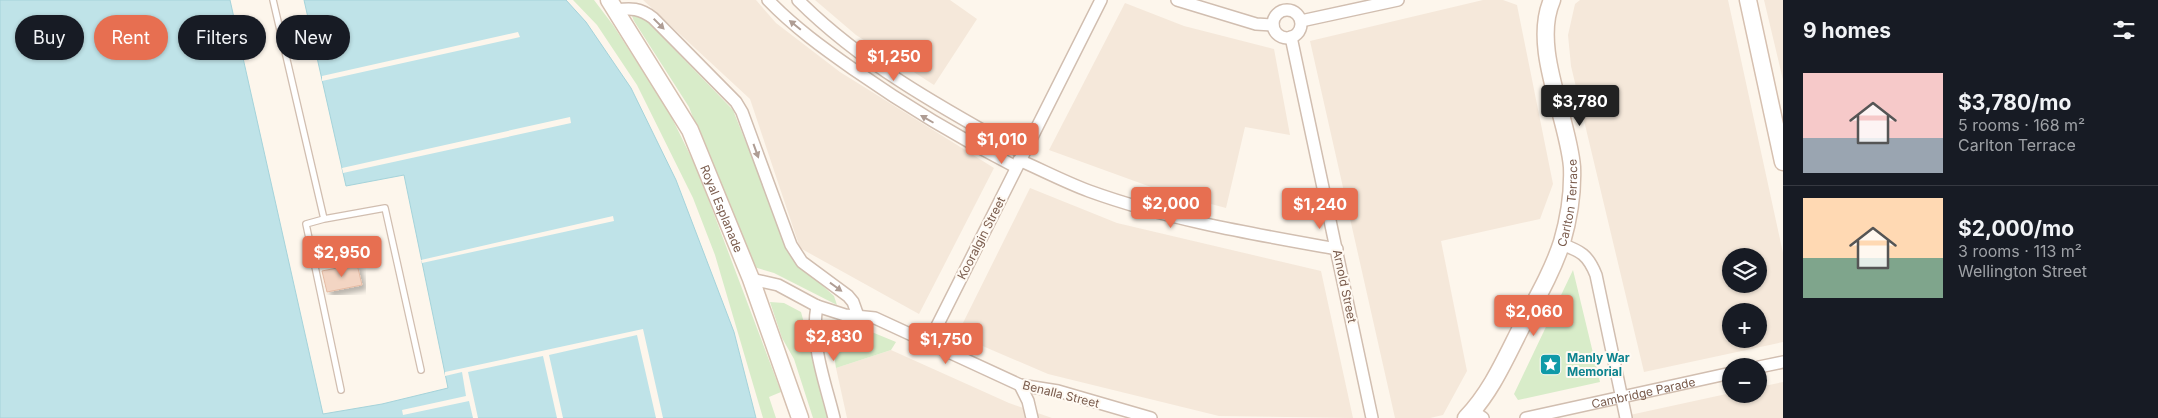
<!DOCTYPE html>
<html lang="en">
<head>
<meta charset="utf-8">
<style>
	body { margin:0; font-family:Inter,sans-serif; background:#20242c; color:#f1f3f6; height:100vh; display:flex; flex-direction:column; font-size:19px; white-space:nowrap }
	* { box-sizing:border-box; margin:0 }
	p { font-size:16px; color:#9ea1a6 }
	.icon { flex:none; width:28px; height:28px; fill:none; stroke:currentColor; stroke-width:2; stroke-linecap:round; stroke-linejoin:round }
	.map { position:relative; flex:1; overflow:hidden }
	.side { display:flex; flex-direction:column; background:#171b24; width:375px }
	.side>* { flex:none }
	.guide { position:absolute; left:15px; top:15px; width:475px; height:45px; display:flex; gap:10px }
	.controls { position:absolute; left:1722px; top:248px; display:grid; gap:10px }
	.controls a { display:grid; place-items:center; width:45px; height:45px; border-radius:50%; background:#171b24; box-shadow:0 1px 4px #0004; font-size:25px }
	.price { position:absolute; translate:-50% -42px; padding:0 11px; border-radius:5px; background:#e76f51; color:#fff; font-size:16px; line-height:32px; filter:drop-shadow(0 1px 2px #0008) }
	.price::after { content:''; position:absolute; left:50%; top:30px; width:15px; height:11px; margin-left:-8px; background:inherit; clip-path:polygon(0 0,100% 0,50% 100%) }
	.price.current { background:#222; color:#fff }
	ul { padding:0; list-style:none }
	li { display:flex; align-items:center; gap:15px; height:125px; padding:0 20px }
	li+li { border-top:1px solid #363941 }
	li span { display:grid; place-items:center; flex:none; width:140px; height:100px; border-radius:0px; color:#555 }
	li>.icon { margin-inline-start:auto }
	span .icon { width:60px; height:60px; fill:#fffc; stroke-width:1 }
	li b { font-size:21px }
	h2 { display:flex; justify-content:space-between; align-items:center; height:60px; padding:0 20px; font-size:21px }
	.pill { padding:0 18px; border-radius:22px; background:#171b24; box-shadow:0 1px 4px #0004; font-size:18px; line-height:45px }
	.pill.current { background:#e76f51; color:#fff }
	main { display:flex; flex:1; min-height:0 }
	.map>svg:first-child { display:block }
	.residential { fill:#f5e8da; fill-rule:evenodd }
	.green { fill:#d8ecc9 }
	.water { fill:#bfe3e8; stroke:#a5d3da }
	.pier { fill:#fdf6ec }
	.building { fill:#f3d5c3; stroke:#e6bba3; filter:url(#shadow) }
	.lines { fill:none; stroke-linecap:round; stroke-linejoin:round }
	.lane-casing { stroke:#d1beb0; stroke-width:8 }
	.street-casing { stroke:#d1beb0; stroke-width:14 }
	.secondary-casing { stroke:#d6c0b0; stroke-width:19 }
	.lane { stroke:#fff; stroke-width:5.5 }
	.street { stroke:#fff; stroke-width:11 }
	.secondary { stroke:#fff; stroke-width:16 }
	.oneway { fill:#af9d94 }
	.labels { text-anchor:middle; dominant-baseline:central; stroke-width:4; stroke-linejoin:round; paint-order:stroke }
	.street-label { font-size:12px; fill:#7a5c4d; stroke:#fffaf3 }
	.culture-label { font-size:12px; font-weight:bold; fill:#0d838f; stroke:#fffaf3; text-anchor:start }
</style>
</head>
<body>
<main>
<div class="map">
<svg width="1783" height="418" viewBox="0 0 1783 418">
	<defs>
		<filter id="shadow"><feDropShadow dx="4.5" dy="4.5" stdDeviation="2.5" flood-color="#0004"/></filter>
	</defs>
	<rect width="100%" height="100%" fill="#fdf6ec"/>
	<path class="residential" d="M643 0H756L776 23 840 72 994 168 919 314 800 248 750 99Z
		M815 0H950L977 19 934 85 856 35Z
		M1483 0H1503L1517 5 1553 184 1540 219 1441 241 1467 371 1443 415 1430 418H1395L1310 41Z
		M1580 0H1728L1783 253V342L1644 372 1571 66 1568 35 1575 4ZM1731 256H1759V284H1731ZM1731 311H1759V339H1731Z
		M1764 0H1783V80Z
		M1125 3 1184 26 1274 49 1290 135 1245 127 1226 208 1162 191 1049 150Z
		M1030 188 1117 223 1321 271 1353 418 1219 416 1048 374 957 335Z
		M891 350 1009 403 1052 418H847L836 368Z
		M1783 382V418H1616L1731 393 1759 394V387Z"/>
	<path class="green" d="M573 0H594L613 25 668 110 697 169 781 392 769 397 776 418H763L715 255 693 198 637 85 597 25Z
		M636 14 642 16 733 110 792 258 834 296 837 305 774 273 754 267 716 178 689 107 634 21 632 16Z
		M1573 270 1600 382 1518 400 1514 394Z
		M770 302 784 303 801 312 830 418H813L794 359 782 338Z
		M834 321 862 328 896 342 891 350 836 368 831 336 822 338V329L825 325Z"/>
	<path class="water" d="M0 0H230L323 414 382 404 448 388 404 175 346 186 304 0H566L586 22 631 88 676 180 734 332 756 418H0Z"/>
	<path class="pier" d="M518 32 520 37 322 81V76Z
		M570 117 571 123 343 173 342 168Z
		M613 216 614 221 422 263 421 260Z
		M643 329 663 418H656L637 335 549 355 563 418H557L543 356 468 372 478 418H473L469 401 403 415 402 410 466 396 462 372 445 376V372Z"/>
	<path class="building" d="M357 264 362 285 327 292 322 271Z"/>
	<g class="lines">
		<defs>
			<path id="lane" d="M273 0 324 219 306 224 341 390
				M324 219 385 208 421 370"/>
			<g id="street">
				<path d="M768 0C794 27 823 48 853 69 906 106 959 138 1016 167"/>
				<path d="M798 0C863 65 944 109 1023 153"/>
				<path d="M1177 0 1256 24 1273 25"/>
				<circle cx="1287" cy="24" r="14"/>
				<path d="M616 10C631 8 640 8 653 18L736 102 742 112 791 245 802 262 848 296 853 302 858 316"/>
				<path d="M1301 21 1398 0"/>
				<path d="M1291 37 1372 418"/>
				<path d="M1019 160C1042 170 1065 182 1089 191 1169 220 1253 234 1337 249"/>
				<path d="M1561 244C1581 251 1588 255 1596 275L1626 418"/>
				<path d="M751 279 778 285 817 306 845 315 875 318 1020 385 1058 391 1151 418"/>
				<path d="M817 306C810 344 825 381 834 418"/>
				<path d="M929 342 1101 0"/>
				<path d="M1759 367 1783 362"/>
				<path d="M1020 385 1028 401 1032 418"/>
				<path d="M1473 411 1483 418"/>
				<path id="s1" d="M1526 418 1731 373"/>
			</g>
			<g id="secondary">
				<path id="s2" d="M609 0 690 130 751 279 800 418"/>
				<path d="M1748 0 1783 162"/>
				<path id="s3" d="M1466 418C1492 391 1506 357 1523 324 1537 298 1553 270 1562 242 1569 218 1573 192 1572 167 1568 117 1531 48 1552 0"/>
			</g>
		</defs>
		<use href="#lane" class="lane-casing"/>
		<use href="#street" class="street-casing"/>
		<use href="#secondary" class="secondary-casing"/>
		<use href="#lane" class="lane"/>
		<use href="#street" class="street"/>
		<use href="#secondary" class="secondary"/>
	</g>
	<defs><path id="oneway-solid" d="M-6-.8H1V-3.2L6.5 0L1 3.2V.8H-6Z" transform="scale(1.25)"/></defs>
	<g class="oneway">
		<use href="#oneway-solid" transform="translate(659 24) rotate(45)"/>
		<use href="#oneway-solid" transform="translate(795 25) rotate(-141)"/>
		<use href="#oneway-solid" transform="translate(927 119) rotate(-150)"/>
		<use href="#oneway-solid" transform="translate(756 151) rotate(70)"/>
		<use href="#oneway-solid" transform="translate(836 287) rotate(36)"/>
	</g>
	<defs>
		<symbol id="sight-square" viewBox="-11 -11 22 22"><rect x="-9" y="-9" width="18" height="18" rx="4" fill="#0f9aa8" stroke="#fffaf3"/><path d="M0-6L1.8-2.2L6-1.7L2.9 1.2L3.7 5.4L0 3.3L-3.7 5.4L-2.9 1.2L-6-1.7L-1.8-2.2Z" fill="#fff"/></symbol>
	</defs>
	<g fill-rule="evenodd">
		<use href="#sight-square" x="1538" y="352" width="25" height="25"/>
	</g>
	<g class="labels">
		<g class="street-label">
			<text stroke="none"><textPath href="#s3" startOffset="241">Carlton Terrace</textPath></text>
			<text stroke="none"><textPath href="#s2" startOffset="238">Royal Esplanade</textPath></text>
			<text transform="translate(981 238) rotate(-63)">Kooralgin Street</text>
			<text transform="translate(1345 286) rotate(78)">Arnold Street</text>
			<text stroke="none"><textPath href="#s1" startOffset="120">Cambridge Parade</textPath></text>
			<text transform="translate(1061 394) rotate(14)">Benalla Street</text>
		</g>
		<g class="culture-label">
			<text x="1567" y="357">Manly War<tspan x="1567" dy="14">Memorial</tspan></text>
		</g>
	</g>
</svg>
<div class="controls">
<a><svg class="icon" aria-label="layers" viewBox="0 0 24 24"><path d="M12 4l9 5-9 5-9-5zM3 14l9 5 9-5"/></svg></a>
<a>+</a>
<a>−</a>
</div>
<b class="price" style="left:894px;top:82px">$1,250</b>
<b class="price current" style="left:1580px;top:127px">$3,780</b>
<b class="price" style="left:1002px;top:165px">$1,010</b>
<b class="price" style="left:1171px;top:229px">$2,000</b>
<b class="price" style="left:1320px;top:230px">$1,240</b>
<b class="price" style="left:342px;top:278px">$2,950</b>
<b class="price" style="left:1534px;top:337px">$2,060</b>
<b class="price" style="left:834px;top:362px">$2,830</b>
<b class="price" style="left:946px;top:365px">$1,750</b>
<div class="guide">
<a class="pill">Buy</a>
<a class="pill current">Rent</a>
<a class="pill">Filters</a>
<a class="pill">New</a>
</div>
</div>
<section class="side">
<h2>9 homes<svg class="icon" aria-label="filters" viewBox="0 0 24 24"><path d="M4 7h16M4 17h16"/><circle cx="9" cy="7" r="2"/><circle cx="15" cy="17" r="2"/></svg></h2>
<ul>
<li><span style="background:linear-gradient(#f6c9c9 65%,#9aa5b1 0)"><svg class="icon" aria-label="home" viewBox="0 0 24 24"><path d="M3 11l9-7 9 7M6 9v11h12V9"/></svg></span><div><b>$3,780/mo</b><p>5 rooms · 168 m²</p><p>Carlton Terrace</p></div></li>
<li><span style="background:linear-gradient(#ffd9b3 60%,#7fa58c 0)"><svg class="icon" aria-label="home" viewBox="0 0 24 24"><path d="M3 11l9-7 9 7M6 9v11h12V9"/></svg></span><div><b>$2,000/mo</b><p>3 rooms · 113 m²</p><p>Wellington Street</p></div></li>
</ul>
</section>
</main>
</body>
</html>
